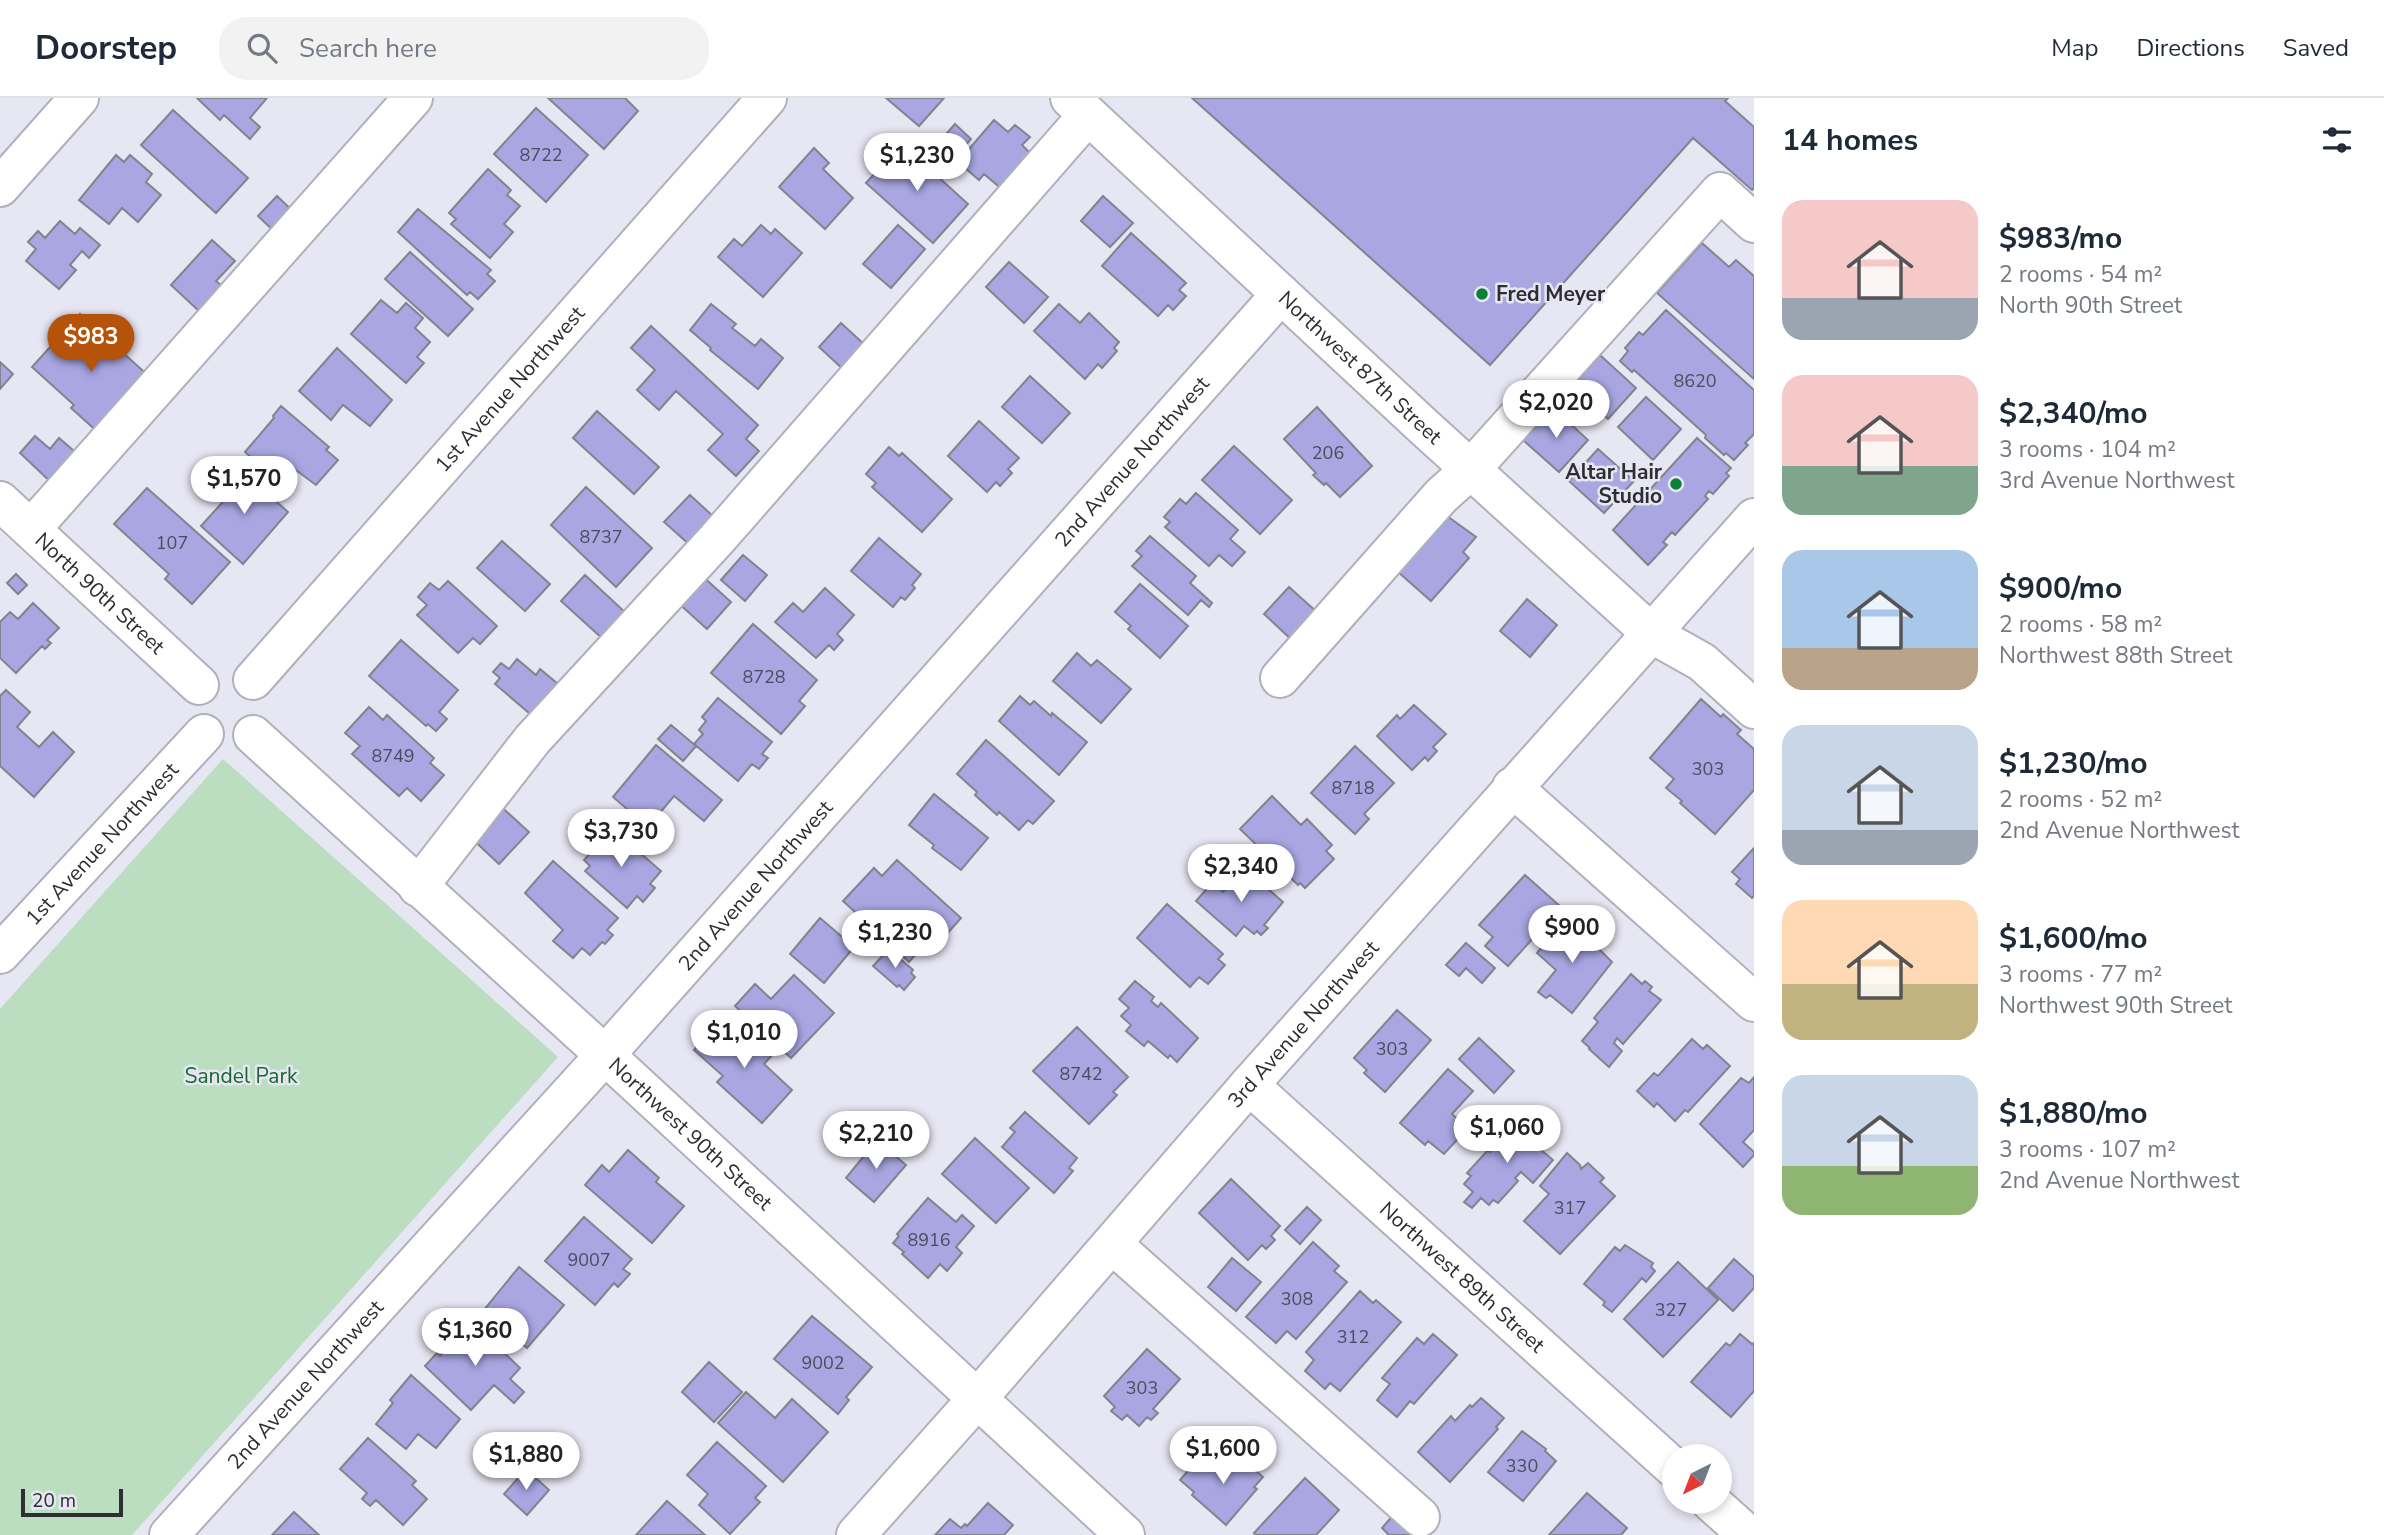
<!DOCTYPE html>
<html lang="en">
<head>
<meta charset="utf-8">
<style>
	body { margin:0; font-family:"Nunito Sans",sans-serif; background:#f2f2f3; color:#1f2937; height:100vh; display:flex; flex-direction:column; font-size:26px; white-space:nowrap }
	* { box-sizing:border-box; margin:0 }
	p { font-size:23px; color:#747a83 }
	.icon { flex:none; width:38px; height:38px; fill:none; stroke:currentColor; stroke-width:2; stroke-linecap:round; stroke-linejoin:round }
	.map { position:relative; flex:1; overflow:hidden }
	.side { display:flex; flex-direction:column; background:#fff; width:630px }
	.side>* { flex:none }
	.needle { width:46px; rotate:222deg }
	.tools { position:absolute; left:1662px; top:1346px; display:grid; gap:14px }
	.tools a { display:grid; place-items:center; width:70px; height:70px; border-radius:50%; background:#fff; box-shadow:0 4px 10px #0003; font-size:35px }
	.scale { position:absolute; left:21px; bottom:18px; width:102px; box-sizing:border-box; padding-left:7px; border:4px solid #2d2d32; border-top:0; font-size:19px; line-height:24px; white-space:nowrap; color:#2d2d32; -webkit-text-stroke:5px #e7e6f3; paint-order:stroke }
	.price { position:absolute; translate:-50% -60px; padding:0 16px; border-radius:24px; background:#fff; color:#222; font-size:23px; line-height:46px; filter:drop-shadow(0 2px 4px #0008) }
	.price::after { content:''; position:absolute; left:50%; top:42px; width:21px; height:16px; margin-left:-10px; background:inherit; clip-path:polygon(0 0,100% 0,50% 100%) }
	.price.selected { background:#b45309; color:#fff }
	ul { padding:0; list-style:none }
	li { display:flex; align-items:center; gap:21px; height:175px; padding:0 28px }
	li span { display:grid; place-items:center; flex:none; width:196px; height:140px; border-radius:21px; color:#555 }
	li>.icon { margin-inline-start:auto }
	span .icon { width:84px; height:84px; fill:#fffc; stroke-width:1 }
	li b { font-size:30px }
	h2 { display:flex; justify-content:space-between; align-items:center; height:84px; padding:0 28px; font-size:30px }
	header { display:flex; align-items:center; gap:42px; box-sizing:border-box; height:98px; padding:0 35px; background:#fff; border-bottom:2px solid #e0e1e3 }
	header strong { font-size:33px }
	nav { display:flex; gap:38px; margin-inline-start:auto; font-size:24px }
	.search { width:490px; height:63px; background:#f2f2f3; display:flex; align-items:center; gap:18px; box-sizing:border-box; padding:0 24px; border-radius:28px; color:#747a83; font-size:26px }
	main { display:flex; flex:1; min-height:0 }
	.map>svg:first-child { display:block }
	.green { fill:#badebf }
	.building { fill:#a9a6e2; stroke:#83838f; stroke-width:2 }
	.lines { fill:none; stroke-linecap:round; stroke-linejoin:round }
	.minor-casing { stroke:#b0b0bc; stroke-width:42 }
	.minor { stroke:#fff; stroke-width:38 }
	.poi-dot { fill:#0a7f36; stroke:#e7e6f3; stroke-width:2.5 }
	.labels { text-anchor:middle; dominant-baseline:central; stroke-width:5; stroke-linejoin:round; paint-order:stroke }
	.number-label { font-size:18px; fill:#4c4b5e }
	.poi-label { font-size:21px; font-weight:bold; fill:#2d2d32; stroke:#e7e6f3; text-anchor:start }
	.street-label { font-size:21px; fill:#2d2d32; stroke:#e7e6f3 }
	.park-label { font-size:21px; fill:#16682f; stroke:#e7e6f3 }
</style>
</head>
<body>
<header>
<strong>Doorstep</strong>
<div class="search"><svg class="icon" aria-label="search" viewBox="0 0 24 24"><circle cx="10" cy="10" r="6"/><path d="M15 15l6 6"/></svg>Search here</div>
<nav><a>Map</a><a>Directions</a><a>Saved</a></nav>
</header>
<main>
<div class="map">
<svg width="1754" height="1437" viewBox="0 0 1754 1437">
	<rect width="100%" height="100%" fill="#e7e6f3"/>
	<path class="green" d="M223 661 558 959 132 1437H0V911Z"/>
	<path class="building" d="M197 0H267L250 20 260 29 250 41 224 17 220 22Z
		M548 0H625L638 13 604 51Z
		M886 0H944L919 28Z
		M1192 0H1728L1725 3 1754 29V90L1752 92 1693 40 1490 267Z
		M536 10 588 57 546 104 494 56Z
		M173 12 248 80 216 115 141 47Z
		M994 22 1008 34 1015 27 1030 39 1022 47 1033 58 1003 92 984 76 979 82 958 64Z
		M955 26 971 41 949 65 933 51Z
		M902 46 968 106 933 145 866 85Z
		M814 50 829 65 823 71 853 100 825 131 779 89Z
		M116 57 124 64 130 57 152 76 146 84 161 97 138 124 122 110 109 126 79 102Z
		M488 71 511 92 507 97 520 108 504 126 513 134 490 160 451 126 456 121 449 115Z
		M277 98 298 118 279 138 258 118Z
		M1103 98 1133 125 1110 149 1081 123Z
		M418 111 491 172 487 176 495 183 478 201 470 194 467 197 398 134Z
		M60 123 75 136 80 130 100 147 89 160 82 153 70 167 76 172 59 191 26 163 36 151 28 144 38 133 45 140Z
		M761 127 771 136 775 131 802 155 763 199 718 159 734 141 742 148Z
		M898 127 925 151 891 190 863 166Z
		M1131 135 1186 185 1179 192 1186 198 1173 212 1168 207 1158 218 1102 168Z
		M212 142 235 163 216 183 222 188 199 213 171 187Z
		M1702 145 1729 169 1736 162 1754 178V281L1657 195Z
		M410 154 473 211 448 238 385 181Z
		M1009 164 1048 199 1024 225 986 189Z
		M381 202 397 215 406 205 423 220 415 230 430 244 417 259 424 265 406 285 351 236Z
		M711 206 736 226 732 230 755 248 761 241 783 260 758 291 710 252 711 250 690 232Z
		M1059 206 1080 225 1089 215 1119 244 1114 250 1117 253 1102 270 1098 266 1085 281 1034 233Z
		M1666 212 1754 292V336L1745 345 1748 347 1734 362 1726 355 1724 357 1705 340 1706 337 1634 272 1632 274 1620 263 1628 253 1625 250 1639 234 1643 237Z
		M80 216 151 280 100 336 71 310 74 307 32 269Z
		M841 225 866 248 844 272 819 249Z
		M651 228 758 327 746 341 759 353 736 378 708 352 723 336 676 293 659 312 637 292 655 272 631 250Z
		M337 250 392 302 370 328 343 307 331 322 299 293Z
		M1600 257 1636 290 1608 321 1572 288Z
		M0 264 13 276 0 291Z
		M1030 278 1070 315 1042 345 1002 309Z
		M1646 299 1681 331 1653 362 1618 329Z
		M281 308 329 349 326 352 338 362 316 387 289 367 276 381 245 354 274 320 273 318Z
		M1317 309 1372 368 1340 399 1326 385 1324 387 1313 377 1316 375 1284 341Z
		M1553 310 1588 342 1559 374 1523 342Z
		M597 313 659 369 634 396 573 340Z
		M979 323 1019 360 1008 371 1012 375 1000 388 996 384 987 394 948 358Z
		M35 338 50 351 59 340 81 359 56 389 20 355Z
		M1697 340 1731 370 1726 375 1729 378 1713 396 1709 393 1705 398 1708 401 1675 437 1672 434 1663 444 1667 447 1648 467 1613 432Z
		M1234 348 1292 402 1260 436 1202 382Z
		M889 349 899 358 902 355 952 401 922 434 872 389 876 385 866 376Z
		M1598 351 1634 383 1604 415 1569 383Z
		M235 370 245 379 247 377 288 414 243 466 201 428 229 397 219 388Z
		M586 389 652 450 616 489 551 427Z
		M147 390 230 464 192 506 165 481 169 476 114 426Z
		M1196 395 1238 432 1230 441 1245 454 1232 468 1219 457 1209 468 1165 429 1170 424 1164 419 1180 401 1186 406Z
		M690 397 715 420 690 447 664 424Z
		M1447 418 1476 439 1463 454 1469 460 1431 503 1398 474Z
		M1150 438 1196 478 1190 485 1212 505 1209 509 1201 502 1188 517 1132 468 1142 458 1136 453Z
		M879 440 921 476 912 487 915 490 905 502 901 499 893 509 851 473Z
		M502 443 550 486 525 513 477 470Z
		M743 457 767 477 745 503 721 482Z
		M16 476 27 487 18 496 7 485Z
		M700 476 731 504 707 531 676 503Z
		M585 477 627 516 603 541 561 503Z
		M448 483 497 528 480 546 473 540 458 555 417 517 427 507 418 499 430 485 439 492Z
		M1140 486 1188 528 1160 560 1128 531 1131 528 1115 514Z
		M1289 489 1318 515 1293 543 1264 516Z
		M825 490 854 517 837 536 843 542 834 552 829 547 816 560 775 524 793 505 803 514Z
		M1527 501 1557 527 1530 559 1500 533Z
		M33 505 59 530 47 542 51 545 45 551 42 548 16 575 0 560V524L10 514 18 521Z
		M753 526 817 582 799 603 805 608 781 636 711 575Z
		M401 542 458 592 439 614 447 621 436 633 428 626 426 628 369 578Z
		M1077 555 1091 568 1097 562 1131 591 1101 625 1053 583Z
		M517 561 536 577 540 571 558 586 536 621 495 586 500 580 493 574 501 565 509 571Z
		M6 592 30 614 17 629 39 649 53 634 74 654 34 699 0 668V598Z
		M1020 598 1030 607 1034 603 1051 618 1052 615 1087 644 1059 677 999 623Z
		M718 600 772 644 762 656 768 660 759 671 752 666 738 683 694 646 703 636 699 632 706 623 702 619Z
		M1701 601 1721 619 1723 616 1741 632 1737 636 1754 651V692L1715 736 1680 705 1682 703 1666 690 1674 681 1650 660Z
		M1414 607 1446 636 1433 649 1437 653 1428 663 1425 659 1412 672 1377 638 1397 617 1400 621Z
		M369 609 383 622 387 617 434 660 430 665 444 677 421 703 407 690 399 698 352 656 360 648 345 635Z
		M671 627 696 648 683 663 658 641Z
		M986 642 1054 703 1033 726 1028 722 1019 732 999 714 997 717 975 697 977 694 957 676Z
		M656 647 722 702 704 723 674 698 648 729 613 699Z
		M1355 648 1394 685 1364 716 1369 721 1355 736 1311 695Z
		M934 696 988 740 961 772 932 750 934 747 909 727Z
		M1272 698 1301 727 1307 721 1332 747 1326 753 1334 761 1305 790 1300 785 1298 787 1240 731Z
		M497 705 529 734 499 766 468 737Z
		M604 733 614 741 618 736 661 773 650 786 655 790 643 804 637 798 627 810 585 773 590 768 584 762 594 751 591 748Z
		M1754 750V798L1752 800 1736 786 1740 781 1732 774Z
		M897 762 961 820 938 846 931 839 909 864 843 803 874 770 882 778Z
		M553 763 618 820 607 832 613 837 605 846 602 844 590 857 582 850 573 860 553 843 563 832 525 795Z
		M1244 770 1283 804 1264 827 1268 830 1261 837 1257 833 1254 836 1244 828 1236 838 1196 803 1212 785 1223 794Z
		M1525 777 1561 809 1508 868 1485 848 1493 839 1479 827Z
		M1167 806 1223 856 1218 861 1225 867 1208 886 1199 879 1190 889 1137 840Z
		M820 820 854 849 824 885 790 856Z
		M1565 822 1593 846 1595 843 1601 848 1599 851 1612 864 1572 915 1550 897 1546 900 1538 894 1556 872 1537 855 1546 844 1541 840 1547 833 1552 836Z
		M1466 845 1495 870 1482 885 1466 870 1459 878 1446 867Z
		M889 851 913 872 911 875 915 879 904 892 899 887 897 889 873 868Z
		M1631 876 1642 886 1645 883 1652 889 1649 893 1661 902 1623 946 1617 940 1614 945 1622 953 1609 969 1589 951 1590 950 1582 943 1598 924 1594 920Z
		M794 877 834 915 791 960 735 908 755 886 771 901Z
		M1135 883 1154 899 1151 903 1158 909 1161 905 1198 940 1177 964 1170 957 1168 960 1148 943 1144 948 1126 933 1131 927 1121 918 1129 910 1119 901Z
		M1397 912 1431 942 1385 994 1364 975 1367 972 1354 960Z
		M722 921 751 947 757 940 774 955 764 966 792 992 762 1025 717 984 723 978 694 952Z
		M1077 929 1128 979 1113 994 1117 997 1089 1026 1033 973Z
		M1479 940 1514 973 1494 995 1459 961Z
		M1692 941 1703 951 1707 947 1730 968 1688 1014 1685 1012 1675 1023 1657 1005 1654 1009 1637 993 1654 975 1658 978Z
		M1448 971 1473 993 1452 1016 1468 1030 1444 1056 1428 1043 1425 1047 1400 1025Z
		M1754 979V1032L1743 1044 1754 1054V1057L1743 1069 1700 1026 1741 980 1749 985Z
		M1025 1014 1077 1060 1069 1070 1073 1073 1054 1095 1002 1049 1015 1034 1010 1030Z
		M1524 1020 1541 1036 1533 1045 1553 1062 1533 1085 1521 1074 1515 1080 1518 1083 1498 1105 1493 1102 1489 1107 1481 1100 1472 1110 1464 1104 1473 1094 1464 1086 1471 1078 1467 1075 1488 1052 1490 1054 1513 1028 1515 1030Z
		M975 1040 1029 1090 996 1125 942 1076Z
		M877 1042 906 1067 874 1104 846 1080Z
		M628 1052 659 1080 656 1084 684 1108 652 1145 585 1087 602 1067 609 1074Z
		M1567 1055 1580 1067 1581 1071 1588 1065 1604 1080 1600 1084 1615 1098 1560 1156 1524 1123 1549 1096 1540 1088Z
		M1231 1081 1280 1128 1271 1138 1275 1142 1266 1151 1262 1147 1248 1162 1199 1115Z
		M928 1100 956 1124 962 1117 974 1128 956 1149 962 1155 947 1173 940 1166 928 1180 902 1156 904 1154 893 1145 899 1138 897 1136Z
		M1307 1109 1321 1122 1300 1146 1285 1132Z
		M584 1119 632 1161 623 1171 630 1176 618 1189 614 1185 595 1207 545 1163Z
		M1313 1144 1339 1168 1334 1173 1347 1184 1296 1241 1287 1233 1276 1245 1246 1219Z
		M1625 1147 1653 1165 1651 1169 1655 1173 1646 1184 1642 1180 1612 1214 1603 1207 1605 1204 1584 1186 1615 1149 1620 1153Z
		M1232 1160 1261 1184 1236 1213 1208 1189Z
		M1734 1161 1754 1179V1190L1733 1213 1708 1190Z
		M1678 1164 1718 1202 1663 1259 1624 1221Z
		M519 1169 564 1207 527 1250 483 1213Z
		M1360 1193 1373 1205 1376 1202 1401 1224 1340 1293 1330 1285 1325 1291 1305 1273 1314 1262 1306 1254Z
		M812 1218 872 1269 846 1299 849 1302 838 1316 774 1261Z
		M472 1224 520 1270 510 1281 524 1294 514 1305 494 1287 471 1312 425 1268 437 1255 440 1258Z
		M1433 1236 1457 1257 1414 1306 1410 1303 1397 1319 1377 1302 1390 1286 1382 1280 1417 1240 1424 1246Z
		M1740 1236 1752 1246 1754 1245V1293L1731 1319 1691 1284 1726 1245 1730 1248Z
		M1147 1251 1180 1281 1153 1311 1158 1315 1151 1322 1147 1319 1139 1328 1127 1317 1122 1322 1111 1313 1115 1309 1104 1298Z
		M709 1264 742 1294 714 1324 682 1294Z
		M411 1277 460 1321 436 1350 418 1336 406 1351 376 1326 393 1305 390 1302Z
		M746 1294 775 1320 792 1301 828 1334 783 1384 718 1325Z
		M1481 1300 1504 1320 1496 1329 1498 1331 1450 1384 1418 1354 1451 1318 1455 1323 1470 1307 1472 1309Z
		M1522 1333 1546 1351 1545 1353 1556 1363 1523 1403 1488 1374Z
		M368 1340 416 1383 412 1387 427 1401 403 1427 376 1402 370 1408 362 1401 367 1395 340 1371Z
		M717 1344 766 1388 755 1400 760 1404 730 1436 699 1407 708 1396 687 1377Z
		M1234 1354 1263 1379 1254 1389 1257 1391 1226 1427 1192 1397 1194 1394 1180 1382 1200 1359 1217 1374Z
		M526 1371 549 1392 527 1417 504 1396Z
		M1305 1380 1339 1412 1316 1437H1256L1254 1435Z
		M1587 1395 1627 1430 1621 1437H1549Z
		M667 1403 705 1437H636Z
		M988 1405 1013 1427 1004 1437H935L950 1421 961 1430 965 1426 967 1428Z
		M294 1414 319 1437H272Z
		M1395 1415 1420 1437H1389L1382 1430Z"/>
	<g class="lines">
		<defs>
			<g id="minor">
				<path id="s1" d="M1070 0 1424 329 1652 536 1702 564 1754 611"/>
				<path d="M0 89 79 0"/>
				<path id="s2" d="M0 403 199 587"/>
				<path d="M31 431 413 0"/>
				<path d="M1280 580 1441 398 1470 372 1720 94 1754 125"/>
				<path id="s3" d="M253 582 767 0"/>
				<path id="s4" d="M253 637 605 957 1125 1437"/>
				<path d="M1512 689 1754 904"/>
				<path d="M418 789 532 642 717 441 1088 17"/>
				<path id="s5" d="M0 856 204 636"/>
				<path id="s6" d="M1249 987 1675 1371"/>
				<path d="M1112 1146 1420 1419"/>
				<path d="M1711 1404 1748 1437"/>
				<path id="s7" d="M169 1437 605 957 1281 196"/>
				<path id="s8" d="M856 1437 977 1301 1249 987 1754 420"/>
			</g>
		</defs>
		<use href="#minor" class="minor-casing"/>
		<use href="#minor" class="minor"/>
	</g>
	<g class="poi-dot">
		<circle cx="1482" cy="196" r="7"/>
		<circle cx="1676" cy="386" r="7"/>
	</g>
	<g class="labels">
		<g class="number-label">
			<text x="541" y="57">8722</text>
			<text x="1695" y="283">8620</text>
			<text x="1328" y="355">206</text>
			<text x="601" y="439">8737</text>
			<text x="172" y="445">107</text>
			<text x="764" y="579">8728</text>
			<text x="393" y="658">8749</text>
			<text x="1708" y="671">303</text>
			<text x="1353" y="690">8718</text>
			<text x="1392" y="951">303</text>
			<text x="1081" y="976">8742</text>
			<text x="1570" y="1110">317</text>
			<text x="929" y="1142">8916</text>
			<text x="589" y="1162">9007</text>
			<text x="1297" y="1201">308</text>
			<text x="1671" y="1212">327</text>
			<text x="1353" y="1239">312</text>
			<text x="823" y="1265">9002</text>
			<text x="1142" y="1290">303</text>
			<text x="1522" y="1368">330</text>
		</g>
		<g class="poi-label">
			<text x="1496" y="196">Fred Meyer</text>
			<text x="1662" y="374" text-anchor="end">Altar Hair<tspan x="1662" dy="24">Studio</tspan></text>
		</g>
		<g class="street-label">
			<text stroke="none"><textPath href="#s1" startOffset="396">Northwest 87th Street</textPath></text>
			<text stroke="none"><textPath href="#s3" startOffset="388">1st Avenue Northwest</textPath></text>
			<text stroke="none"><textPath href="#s7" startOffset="1442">2nd Avenue Northwest</textPath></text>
			<text stroke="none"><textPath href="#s2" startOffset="136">North 90th Street</textPath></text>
			<text stroke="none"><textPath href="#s5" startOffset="150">1st Avenue Northwest</textPath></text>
			<text stroke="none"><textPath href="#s7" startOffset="875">2nd Avenue Northwest</textPath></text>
			<text stroke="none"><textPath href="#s8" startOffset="679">3rd Avenue Northwest</textPath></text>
			<text stroke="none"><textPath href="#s4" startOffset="592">Northwest 90th Street</textPath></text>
			<text stroke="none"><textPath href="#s6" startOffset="287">Northwest 89th Street</textPath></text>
			<text stroke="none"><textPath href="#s7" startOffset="203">2nd Avenue Northwest</textPath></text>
		</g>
		<g class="park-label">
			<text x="241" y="978">Sandel Park</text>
		</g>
	</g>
</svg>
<div class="tools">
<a><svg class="needle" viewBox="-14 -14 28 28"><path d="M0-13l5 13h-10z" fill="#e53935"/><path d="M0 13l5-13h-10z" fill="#747a83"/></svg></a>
</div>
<div class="scale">20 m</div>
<b class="price" style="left:917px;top:95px">$1,230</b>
<b class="price selected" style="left:91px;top:276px">$983</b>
<b class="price" style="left:1556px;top:342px">$2,020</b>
<b class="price" style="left:244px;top:418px">$1,570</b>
<b class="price" style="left:621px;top:771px">$3,730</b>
<b class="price" style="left:1241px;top:806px">$2,340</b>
<b class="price" style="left:1572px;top:867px">$900</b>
<b class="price" style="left:895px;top:872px">$1,230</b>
<b class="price" style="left:744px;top:972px">$1,010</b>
<b class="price" style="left:1507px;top:1067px">$1,060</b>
<b class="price" style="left:876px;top:1073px">$2,210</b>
<b class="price" style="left:475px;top:1270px">$1,360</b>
<b class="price" style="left:1223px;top:1388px">$1,600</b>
<b class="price" style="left:526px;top:1394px">$1,880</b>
</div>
<section class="side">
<h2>14 homes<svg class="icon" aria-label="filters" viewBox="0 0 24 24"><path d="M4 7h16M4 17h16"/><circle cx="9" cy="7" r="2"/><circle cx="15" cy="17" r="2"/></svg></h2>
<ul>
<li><span style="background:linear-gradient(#f6c9c9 70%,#9aa5b1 0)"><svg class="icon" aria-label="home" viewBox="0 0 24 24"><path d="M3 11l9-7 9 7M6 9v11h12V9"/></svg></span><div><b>$983/mo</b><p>2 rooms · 54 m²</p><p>North 90th Street</p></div></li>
<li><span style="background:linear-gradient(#f6c9c9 65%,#7fa58c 0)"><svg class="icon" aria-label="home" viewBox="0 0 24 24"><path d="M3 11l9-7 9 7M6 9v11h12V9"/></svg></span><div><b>$2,340/mo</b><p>3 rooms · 104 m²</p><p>3rd Avenue Northwest</p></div></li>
<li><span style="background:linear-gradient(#a9c7e8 70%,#b9a48a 0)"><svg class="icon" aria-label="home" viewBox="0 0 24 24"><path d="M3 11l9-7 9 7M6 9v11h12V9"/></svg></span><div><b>$900/mo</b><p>2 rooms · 58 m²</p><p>Northwest 88th Street</p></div></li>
<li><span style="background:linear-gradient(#c9d6e8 75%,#9aa5b1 0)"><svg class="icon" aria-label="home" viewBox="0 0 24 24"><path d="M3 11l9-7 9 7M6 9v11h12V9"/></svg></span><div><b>$1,230/mo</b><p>2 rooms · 52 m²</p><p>2nd Avenue Northwest</p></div></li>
<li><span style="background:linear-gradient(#ffd9b3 60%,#c2b280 0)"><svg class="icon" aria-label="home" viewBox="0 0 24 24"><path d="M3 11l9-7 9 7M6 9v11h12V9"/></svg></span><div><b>$1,600/mo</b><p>3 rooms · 77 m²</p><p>Northwest 90th Street</p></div></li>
<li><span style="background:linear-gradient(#c9d6e8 65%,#8fb573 0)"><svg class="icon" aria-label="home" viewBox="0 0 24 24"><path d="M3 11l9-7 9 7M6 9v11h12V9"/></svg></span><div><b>$1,880/mo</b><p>3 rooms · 107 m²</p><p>2nd Avenue Northwest</p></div></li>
</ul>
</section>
</main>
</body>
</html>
